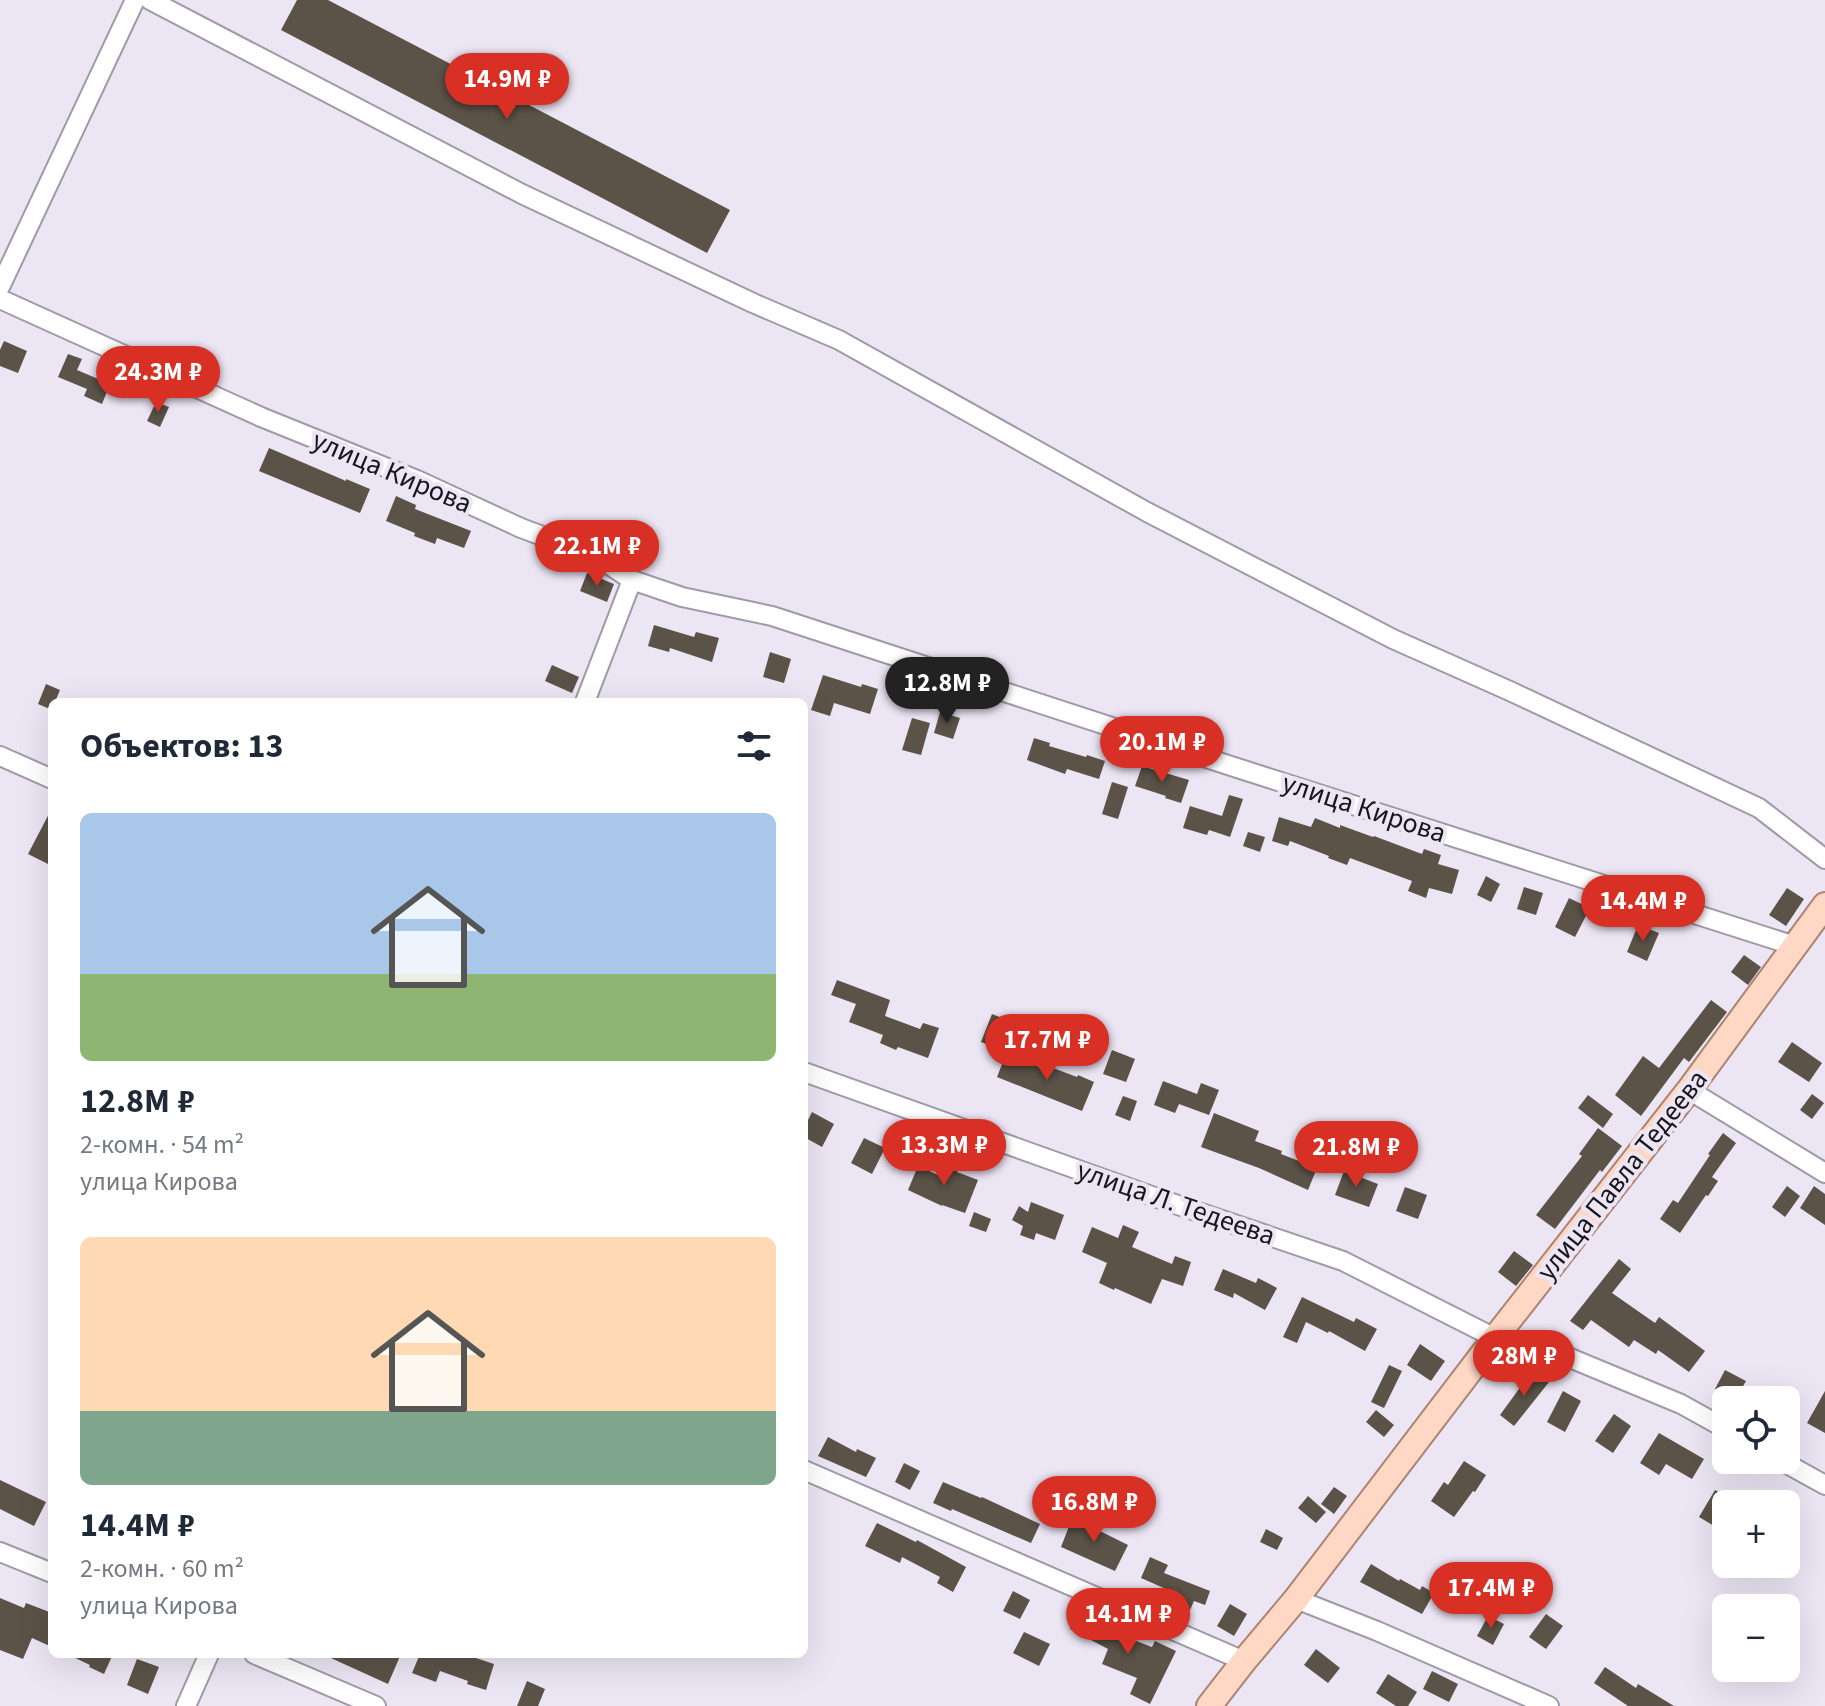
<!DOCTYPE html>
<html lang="ru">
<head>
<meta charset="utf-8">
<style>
	body { margin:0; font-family:"Source Sans 3",sans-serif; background:#f2f2f3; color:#1f2937; height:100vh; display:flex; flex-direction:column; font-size:30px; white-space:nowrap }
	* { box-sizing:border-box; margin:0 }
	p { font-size:26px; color:#747a83 }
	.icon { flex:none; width:44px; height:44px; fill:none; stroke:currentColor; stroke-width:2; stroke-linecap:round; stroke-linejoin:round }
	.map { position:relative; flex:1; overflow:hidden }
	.side { position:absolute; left:48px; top:698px; width:760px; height:960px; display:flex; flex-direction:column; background:#fff; border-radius:12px; box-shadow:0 8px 32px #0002 }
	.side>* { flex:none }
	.controls { position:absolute; left:1712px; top:1386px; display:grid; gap:16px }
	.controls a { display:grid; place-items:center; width:88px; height:88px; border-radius:12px; background:#fff; box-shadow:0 8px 32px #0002; font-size:40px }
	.price { position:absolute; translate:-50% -68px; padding:0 18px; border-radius:28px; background:#d93025; color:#fff; font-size:26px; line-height:52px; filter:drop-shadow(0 2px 4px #0008) }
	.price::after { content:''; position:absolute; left:50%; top:48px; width:24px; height:18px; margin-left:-12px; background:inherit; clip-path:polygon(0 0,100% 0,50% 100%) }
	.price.active { background:#222; color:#fff }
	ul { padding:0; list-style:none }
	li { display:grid; align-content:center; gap:16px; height:424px; padding:0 32px }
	li span { display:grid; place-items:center; height:248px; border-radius:12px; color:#555 }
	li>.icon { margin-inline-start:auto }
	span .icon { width:144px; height:144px; fill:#fffc; stroke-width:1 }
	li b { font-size:34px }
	h2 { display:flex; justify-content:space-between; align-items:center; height:96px; padding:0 32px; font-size:34px }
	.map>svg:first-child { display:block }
	.building { fill:#5b5348 }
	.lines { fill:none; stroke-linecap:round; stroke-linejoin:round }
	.minor-casing { stroke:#a09aa8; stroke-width:22 }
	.major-casing { stroke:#ad8371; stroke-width:28 }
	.minor { stroke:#fff; stroke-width:18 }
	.major { stroke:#fed8c5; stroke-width:24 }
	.labels { text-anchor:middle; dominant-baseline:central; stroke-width:8; stroke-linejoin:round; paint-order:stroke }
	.street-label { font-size:28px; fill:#18161b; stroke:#ece5f4 }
</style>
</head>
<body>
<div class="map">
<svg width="1825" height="1706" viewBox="0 0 1825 1706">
	<rect width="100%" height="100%" fill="#ece5f4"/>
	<path class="building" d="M297 0H328L730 210 707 253 281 30Z
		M4 341 27 351 18 373 0 366V350Z
		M68 354 82 359 77 370 110 384 102 404 84 396 87 389 58 377Z
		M156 402 169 407 160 427 147 421Z
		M269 448 346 481V479L370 489 360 513 259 471Z
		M396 496 416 505 415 509 471 531 464 548 437 538 435 544 414 536 415 533 386 521Z
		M587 573 614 584 607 602 580 591Z
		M654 625 694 637 696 632 719 638 712 662 670 648 669 652 648 646Z
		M770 652 791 659 784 683 763 677Z
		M552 665 579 677 572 693 545 681Z
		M823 675 861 687 862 684 878 689 870 714 834 703 830 716 811 710Z
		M46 684 60 690 55 702H52V710L38 704Z
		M940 712 960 718 953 739 934 733Z
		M912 718 930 723 921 755 902 750Z
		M1034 738 1050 743 1049 746 1086 757 1087 755 1105 761 1099 779 1067 769 1065 774 1027 760Z
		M1142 766 1189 780 1181 803 1165 798 1166 796 1135 786Z
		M1112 782 1128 787 1118 819 1102 814Z
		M1229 795 1243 799 1230 837 1209 830 1207 835 1183 828 1190 806 1222 816Z
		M52 808V856L48 864 28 854Z
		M1279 817 1311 827 1315 818 1340 828V825L1373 837 1374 836 1422 854 1424 849 1441 855 1438 864 1459 870 1452 894 1429 888 1426 898 1408 891 1412 881 1350 858 1347 865 1328 858 1329 856 1290 841 1288 846 1272 841Z
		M1248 832 1265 837 1260 852 1243 846Z
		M1486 876 1500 884 1491 902 1477 895Z
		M1524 887 1543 893 1536 915 1517 909Z
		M1787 888 1804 899 1786 926 1769 915Z
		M1569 898 1590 908 1575 937 1555 927Z
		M1638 925 1659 933 1647 961 1627 952Z
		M1744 955 1761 967 1748 985 1731 972Z
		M837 980 890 1000 885 1016 920 1029 923 1023 939 1028 928 1058 898 1047 896 1050 880 1043 883 1035 849 1022 856 1004 831 995Z
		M1711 1000 1727 1012 1689 1062 1684 1058 1641 1116 1615 1095 1643 1056 1659 1068Z
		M992 1014 1015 1023 1004 1051 981 1042Z
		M1792 1042 1822 1063 1809 1082 1778 1062Z
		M1112 1050 1135 1059 1126 1082 1103 1074Z
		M1006 1054 1052 1072 1053 1068 1077 1077 1078 1075 1094 1082 1082 1111 997 1077Z
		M1163 1081 1197 1094 1201 1083 1219 1090 1209 1115 1179 1104 1175 1113 1154 1105Z
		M1812 1094 1824 1103 1812 1119 1800 1110Z
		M1588 1095 1613 1114 1603 1128 1578 1108Z
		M1123 1096 1137 1101 1130 1121 1115 1115Z
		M812 1112 834 1124 822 1147 804 1137V1118L808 1120Z
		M1214 1113 1259 1131 1255 1141 1282 1151 1281 1154 1317 1168 1308 1190 1259 1168 1201 1147Z
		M1598 1128 1622 1146 1602 1172 1600 1170 1555 1229 1536 1215 1582 1156 1579 1154Z
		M1723 1133 1736 1143 1712 1177 1718 1181 1708 1196 1706 1195 1680 1233 1660 1219 1673 1200 1678 1203 1710 1155 1708 1154Z
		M864 1138 885 1148 872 1174 851 1163Z
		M943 1164 958 1170 957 1172 978 1180 965 1213 942 1205V1206L908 1190 918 1166 938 1175Z
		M1344 1171 1378 1184 1369 1207 1335 1195Z
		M1787 1186 1800 1196 1785 1217 1772 1207Z
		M1814 1186 1825 1194V1225L1800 1208Z
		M1405 1187 1427 1195 1418 1219 1396 1211Z
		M1031 1202 1064 1215 1055 1240 1036 1233 1034 1240 1020 1235 1023 1226 1012 1220 1019 1206 1028 1212Z
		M974 1212 991 1219 986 1232 969 1226Z
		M1123 1225 1139 1232 1132 1247 1172 1264 1175 1256 1191 1262 1183 1286 1162 1279 1151 1304 1115 1288 1114 1290 1099 1283 1107 1263 1082 1252 1092 1227 1118 1238Z
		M1514 1251 1533 1265 1516 1286 1498 1272Z
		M1619 1259 1631 1269 1612 1293 1655 1323 1659 1317 1705 1351 1689 1372 1658 1350 1656 1354 1634 1340 1629 1347 1591 1320 1583 1330 1570 1321Z
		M1223 1269 1256 1283 1258 1278 1277 1288 1265 1310 1234 1293 1233 1298 1214 1290Z
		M1302 1297 1354 1322 1356 1318 1377 1329 1365 1351 1329 1331 1328 1333 1306 1322 1297 1343 1283 1337Z
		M1420 1344 1445 1361 1431 1381 1407 1365Z
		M1389 1365 1402 1371 1384 1408 1371 1402Z
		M1725 1370 1746 1381 1735 1400 1715 1389Z
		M1532 1371 1549 1382 1514 1426 1500 1415Z
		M1563 1391 1581 1401 1565 1432 1547 1422Z
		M1825 1391V1433L1807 1423Z
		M1376 1410 1394 1425 1384 1437 1366 1422Z
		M1614 1414 1631 1426 1613 1453 1595 1441Z
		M1659 1433 1704 1459 1692 1479 1666 1464 1659 1475 1640 1463Z
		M828 1437 856 1452 857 1449 876 1458 866 1477 818 1456Z
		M1464 1461 1486 1475 1475 1492 1473 1491 1454 1517 1431 1501 1444 1482 1448 1485Z
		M904 1463 920 1471 910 1490 895 1482Z
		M0 1480 46 1502 34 1526 0 1509Z
		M943 1482 981 1498 982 1497 1040 1524 1031 1543 952 1509 951 1511 933 1503Z
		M1334 1487 1347 1496 1334 1514 1321 1504Z
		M1715 1490 1726 1496V1533L1699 1517Z
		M1308 1496 1326 1512 1316 1523 1298 1508Z
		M1073 1516 1099 1527 1098 1530 1128 1545 1115 1571 1061 1547Z
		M877 1523 916 1542 917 1540 966 1567 953 1592 937 1583 940 1577 902 1557 900 1563 865 1546Z
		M1266 1529 1283 1538 1277 1550 1260 1542Z
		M1150 1557 1168 1565 1164 1573 1210 1591 1205 1605 1194 1601 1190 1610 1178 1606 1182 1596 1141 1578Z
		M1371 1564 1399 1581 1400 1579 1420 1590 1422 1586 1434 1593 1422 1614 1360 1582Z
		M1482 1572 1503 1588 1487 1609 1466 1593Z
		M1013 1591 1030 1600 1020 1619 1003 1611Z
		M0 1598 24 1608 26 1603 52 1613V1647L32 1638 23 1659 0 1650Z
		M1230 1604 1247 1614 1234 1636 1217 1626Z
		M1080 1609 1102 1621 1099 1627 1152 1647 1155 1641 1176 1651 1150 1704 1130 1694 1137 1678 1102 1664 1108 1649 1070 1629Z
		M1546 1614 1563 1626 1546 1649 1529 1637Z
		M1488 1616 1504 1624 1493 1645 1477 1636Z
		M1024 1632 1050 1644 1039 1666 1013 1653Z
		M1316 1649 1340 1668 1328 1683 1304 1665Z
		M67 1654H113L104 1674 89 1667 90 1665Z
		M322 1654H401L388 1684Z
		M420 1654H464L494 1664 486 1690 467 1684 468 1681 440 1671 436 1682 412 1673Z
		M137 1659 159 1667 148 1694 127 1685Z
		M1605 1667 1636 1688 1638 1684 1674 1706H1628L1594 1683Z
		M1432 1671 1458 1684 1449 1702 1423 1689Z
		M1388 1674 1417 1692 1408 1706H1396L1376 1693Z
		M527 1681 545 1689 538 1706H517Z"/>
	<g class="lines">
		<defs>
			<path id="minor" d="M150 0 522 194 753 303 839 340 1147 512 1393 639 1512 692 1759 808 1825 859
				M0 287 135 0
				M0 299 261 417 417 480 521 528 596 556 632 580 682 597 772 616 1231 766 1795 946
				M585 702 632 580
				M0 756 52 779
				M804 1072 1163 1200 1343 1261 1495 1338 1546 1348 1681 1404 1726 1429
				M1689 1090 1825 1173
				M1780 1460 1825 1485
				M804 1470 1244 1661
				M0 1552 52 1573
				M1296 1599 1377 1631 1549 1706
				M254 1654 376 1706
				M186 1706 209 1654"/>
			<path id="major" d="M1209 1706 1244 1661 1296 1599 1495 1338 1689 1090 1825 905"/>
		</defs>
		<use href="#minor" class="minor-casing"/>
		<use href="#major" class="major-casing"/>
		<use href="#minor" class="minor"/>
		<use href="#major" class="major"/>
	</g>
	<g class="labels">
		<g class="street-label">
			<text transform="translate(392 472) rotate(23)">улица Кирова</text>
			<text transform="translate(1364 808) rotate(18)">улица Кирова</text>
			<text transform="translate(1622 1175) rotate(-52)">улица Павла Тедеева</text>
			<text transform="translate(1176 1203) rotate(19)">улица Л. Тедеева</text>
		</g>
	</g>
</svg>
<div class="controls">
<a><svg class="icon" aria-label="locate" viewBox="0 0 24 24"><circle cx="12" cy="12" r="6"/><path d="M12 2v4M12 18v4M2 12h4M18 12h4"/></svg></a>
<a>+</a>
<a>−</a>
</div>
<b class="price" style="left:507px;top:121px">14.9M ₽</b>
<b class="price" style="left:158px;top:414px">24.3M ₽</b>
<b class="price" style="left:597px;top:588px">22.1M ₽</b>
<b class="price active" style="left:947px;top:725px">12.8M ₽</b>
<b class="price" style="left:1162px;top:784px">20.1M ₽</b>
<b class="price" style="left:1643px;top:943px">14.4M ₽</b>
<b class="price" style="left:1047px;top:1082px">17.7M ₽</b>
<b class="price" style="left:944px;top:1187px">13.3M ₽</b>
<b class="price" style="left:1356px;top:1189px">21.8M ₽</b>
<b class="price" style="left:1524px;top:1398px">28M ₽</b>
<b class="price" style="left:1094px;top:1544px">16.8M ₽</b>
<b class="price" style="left:1491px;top:1630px">17.4M ₽</b>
<b class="price" style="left:1128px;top:1656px">14.1M ₽</b>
<section class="side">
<h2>Объектов: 13<svg class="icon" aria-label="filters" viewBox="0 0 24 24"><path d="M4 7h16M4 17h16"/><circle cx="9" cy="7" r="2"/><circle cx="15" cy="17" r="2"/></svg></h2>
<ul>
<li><span style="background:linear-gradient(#a9c7e8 65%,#8fb573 0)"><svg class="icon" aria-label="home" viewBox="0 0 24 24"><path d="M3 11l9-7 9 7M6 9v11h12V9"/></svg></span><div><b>12.8M ₽</b><p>2-комн. · 54 m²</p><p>улица Кирова</p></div></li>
<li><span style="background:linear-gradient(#ffd9b3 70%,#7fa58c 0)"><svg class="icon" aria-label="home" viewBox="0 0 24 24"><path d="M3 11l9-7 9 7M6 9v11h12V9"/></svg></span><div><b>14.4M ₽</b><p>2-комн. · 60 m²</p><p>улица Кирова</p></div></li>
</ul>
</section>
</div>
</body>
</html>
